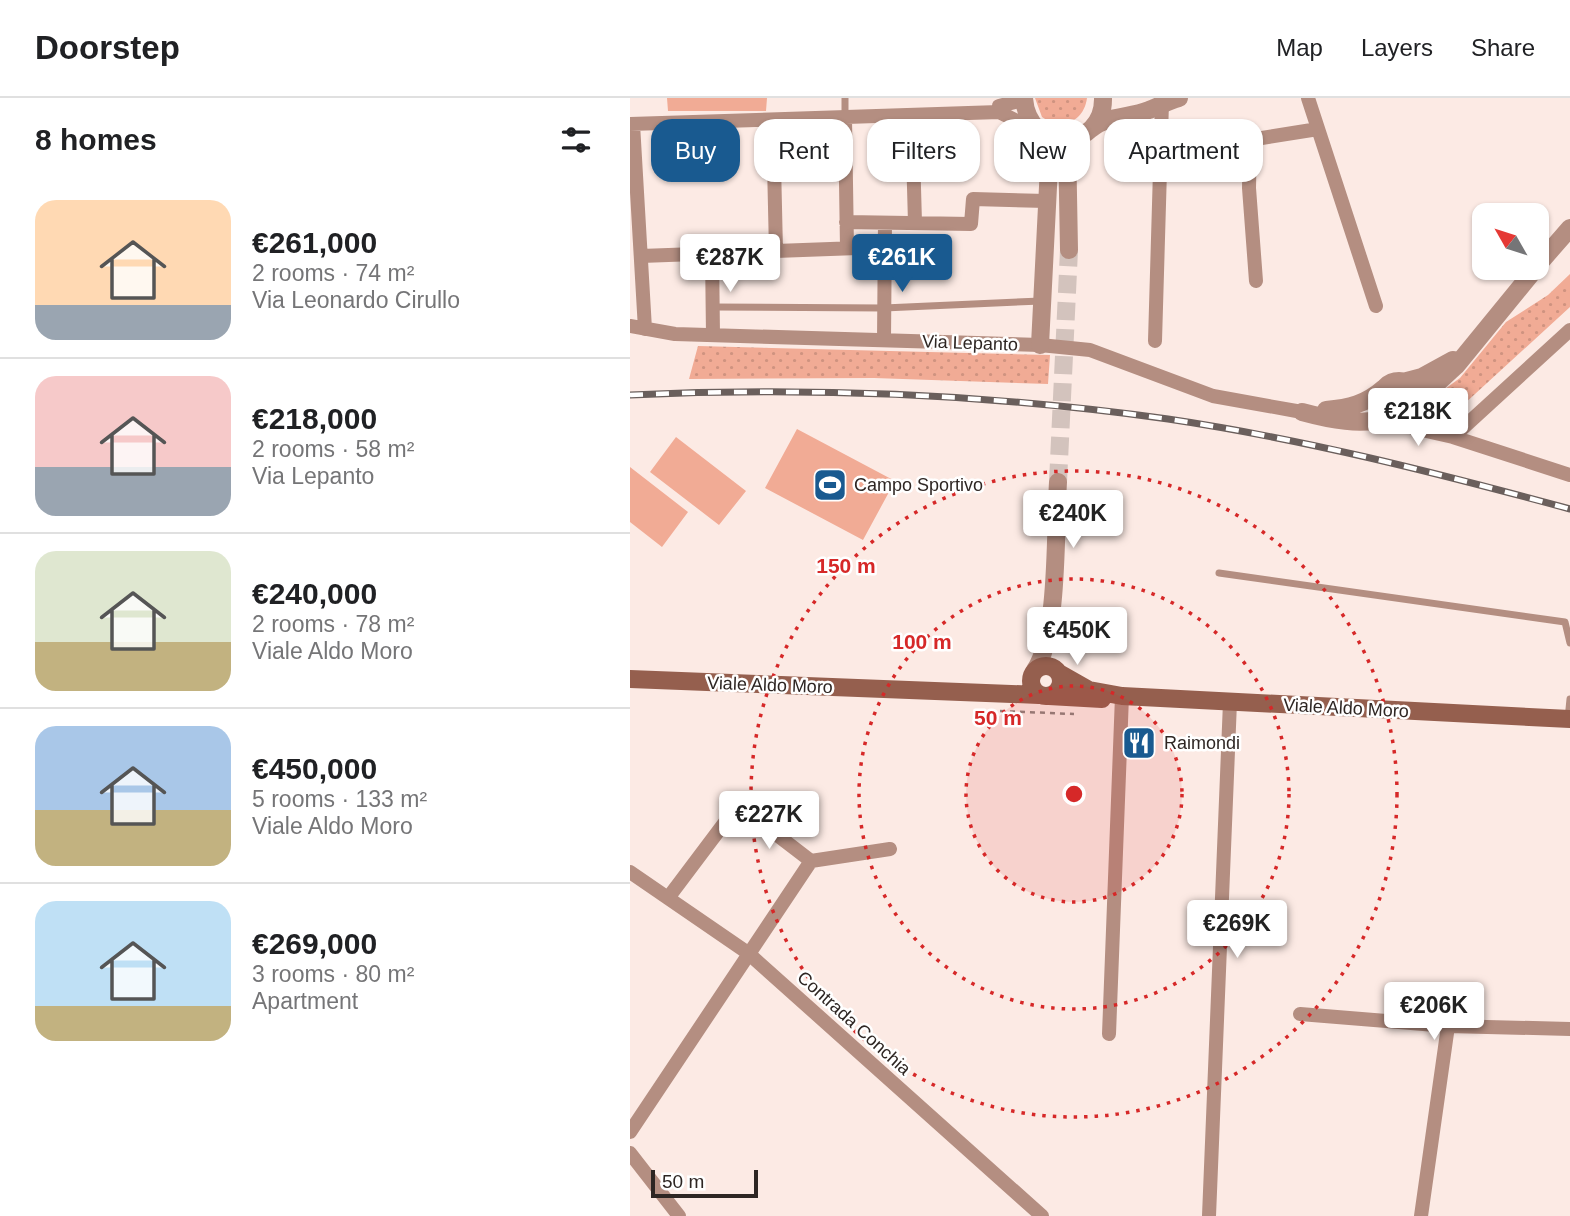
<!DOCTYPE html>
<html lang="en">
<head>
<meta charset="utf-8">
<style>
	body { margin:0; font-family:Helvetica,sans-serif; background:#f6f6f6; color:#202124; height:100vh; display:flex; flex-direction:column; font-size:26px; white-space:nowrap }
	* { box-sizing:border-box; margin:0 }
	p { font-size:23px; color:#757577 }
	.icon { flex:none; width:38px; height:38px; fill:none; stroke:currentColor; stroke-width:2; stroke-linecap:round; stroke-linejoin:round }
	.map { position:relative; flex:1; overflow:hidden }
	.sheet { display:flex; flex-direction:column; background:#fff; width:630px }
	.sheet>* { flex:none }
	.guide { position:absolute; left:21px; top:21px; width:665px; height:63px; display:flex; gap:14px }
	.needle { width:46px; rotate:309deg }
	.fabs { position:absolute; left:842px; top:105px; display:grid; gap:14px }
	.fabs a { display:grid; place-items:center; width:77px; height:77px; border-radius:14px; background:#fff; box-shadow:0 2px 5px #0004; font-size:35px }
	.scale { position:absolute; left:21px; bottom:18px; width:107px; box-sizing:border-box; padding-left:7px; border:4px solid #2e2623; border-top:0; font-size:19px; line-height:24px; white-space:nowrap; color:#2e2623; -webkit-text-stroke:5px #fff; paint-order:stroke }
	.price { position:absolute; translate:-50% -60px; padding:0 16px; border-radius:7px; background:#fff; color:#222; font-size:23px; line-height:46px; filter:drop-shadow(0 2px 4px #0008) }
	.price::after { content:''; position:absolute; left:50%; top:42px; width:21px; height:16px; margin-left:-10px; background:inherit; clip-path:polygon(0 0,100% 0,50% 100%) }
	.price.on { background:#195a90; color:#fff }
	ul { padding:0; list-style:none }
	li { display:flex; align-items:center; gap:21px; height:175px; padding:0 35px }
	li+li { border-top:2px solid #e0e0e0 }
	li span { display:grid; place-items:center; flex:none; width:196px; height:140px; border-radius:21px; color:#555 }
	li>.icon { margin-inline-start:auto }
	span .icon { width:84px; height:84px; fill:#fffc; stroke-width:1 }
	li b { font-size:30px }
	h2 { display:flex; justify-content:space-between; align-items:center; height:84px; padding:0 35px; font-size:30px }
	.pill { padding:0 24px; border-radius:21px; background:#fff; box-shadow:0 2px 5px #0004; font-size:24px; line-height:63px }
	.pill.on { background:#195a90; color:#fff }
	header { display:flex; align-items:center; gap:42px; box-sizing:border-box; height:98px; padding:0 35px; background:#fff; border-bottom:2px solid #e0e0e0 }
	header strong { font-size:33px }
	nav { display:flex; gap:38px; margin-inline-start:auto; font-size:24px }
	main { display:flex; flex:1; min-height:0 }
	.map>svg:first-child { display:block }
	.grass { fill:url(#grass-dots) }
	.park { fill:#f1ab95 }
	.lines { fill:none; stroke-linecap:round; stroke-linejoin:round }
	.tertiary-tunnel { stroke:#d3c3bd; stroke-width:18; stroke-dasharray:18 9; stroke-linecap:butt }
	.path { stroke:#8f827e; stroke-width:2.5; stroke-dasharray:5 5; stroke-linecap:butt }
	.service { stroke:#b48e81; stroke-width:7 }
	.minor { stroke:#b48e81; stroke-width:14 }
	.tertiary { stroke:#b48e81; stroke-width:18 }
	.secondary { stroke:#955f4e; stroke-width:18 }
	.rail-casing { stroke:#6a5f5c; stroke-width:7 }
	.rail { stroke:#fff; stroke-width:4.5; stroke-dasharray:13; stroke-linecap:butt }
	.ring { fill:none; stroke:#d62828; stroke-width:3.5; stroke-dasharray:3.5 7 }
	.labels { text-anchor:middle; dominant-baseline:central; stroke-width:5; stroke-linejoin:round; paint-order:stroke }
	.street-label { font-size:18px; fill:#2e2623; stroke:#fff }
	.poi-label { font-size:18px; fill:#2e2623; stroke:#fff; text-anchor:start }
	.centre { fill:#d62828; stroke:#fff; stroke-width:3.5 }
	.ring-label { font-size:21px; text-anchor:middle; font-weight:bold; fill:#d62828; stroke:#fff; stroke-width:5; stroke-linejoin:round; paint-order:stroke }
</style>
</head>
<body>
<header>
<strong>Doorstep</strong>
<nav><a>Map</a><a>Layers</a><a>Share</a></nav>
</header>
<main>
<section class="sheet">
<h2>8 homes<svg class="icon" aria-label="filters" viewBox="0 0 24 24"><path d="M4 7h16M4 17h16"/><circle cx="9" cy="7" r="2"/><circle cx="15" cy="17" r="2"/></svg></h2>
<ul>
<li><span style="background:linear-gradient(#ffd9b3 75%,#9aa5b1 0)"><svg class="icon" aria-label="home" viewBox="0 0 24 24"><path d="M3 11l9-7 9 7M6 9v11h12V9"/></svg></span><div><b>€261,000</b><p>2 rooms · 74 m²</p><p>Via Leonardo Cirullo</p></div></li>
<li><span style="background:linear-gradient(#f6c9c9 65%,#9aa5b1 0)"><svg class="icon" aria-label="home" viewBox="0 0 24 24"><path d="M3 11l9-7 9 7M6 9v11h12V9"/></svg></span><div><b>€218,000</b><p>2 rooms · 58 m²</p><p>Via Lepanto</p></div></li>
<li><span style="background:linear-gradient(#dfe7d0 65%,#c2b280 0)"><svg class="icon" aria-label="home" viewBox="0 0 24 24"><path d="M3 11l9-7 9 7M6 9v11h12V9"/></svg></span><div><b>€240,000</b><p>2 rooms · 78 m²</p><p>Viale Aldo Moro</p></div></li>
<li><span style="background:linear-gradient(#a9c7e8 60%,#c2b280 0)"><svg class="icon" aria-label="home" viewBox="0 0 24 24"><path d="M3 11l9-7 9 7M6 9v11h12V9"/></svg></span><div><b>€450,000</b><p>5 rooms · 133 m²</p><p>Viale Aldo Moro</p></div></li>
<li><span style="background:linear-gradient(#bfe0f5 75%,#c2b280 0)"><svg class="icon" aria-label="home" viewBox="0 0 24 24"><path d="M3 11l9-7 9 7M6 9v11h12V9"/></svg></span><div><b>€269,000</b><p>3 rooms · 80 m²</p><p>Apartment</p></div></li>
</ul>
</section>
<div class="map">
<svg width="940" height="1118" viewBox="0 0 940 1118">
	<defs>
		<pattern id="grass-dots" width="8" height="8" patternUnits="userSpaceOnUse" patternTransform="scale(1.75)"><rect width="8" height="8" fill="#f1ab95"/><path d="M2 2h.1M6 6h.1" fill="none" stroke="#cf9380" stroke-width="1.8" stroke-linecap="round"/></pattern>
	</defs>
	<rect width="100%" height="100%" fill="#fceae4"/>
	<path class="grass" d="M405 0H457C454 24 431 33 412 19Z
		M940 176V209L821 318 807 320 803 311 808 296 830 280 876 224 918 197Z
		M68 248 420 257 418 286 244 280 59 281Z"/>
	<path class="park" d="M37 0H137L136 13H38Z
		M167 331 265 383 233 442 135 390Z
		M46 339 116 393 89 427 20 374Z
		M0 369 58 414 32 449 0 424Z"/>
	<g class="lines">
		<path class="tertiary-tunnel" d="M428 384 439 152"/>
		<path class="path" d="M370 613 444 616"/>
		<path class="service" d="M215 20V0
			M83 209 254 210 411 203
			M589 475 935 524 940 545
			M938 621 940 601"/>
		<path class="minor" d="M678 0 746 208
			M369 14 411 35
			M369 14V8L393 2
			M282 18 285 125
			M215 20 217 150
			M143 22 146 153
			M0 26 369 14
			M3 26 15 231
			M620 42 619 90 626 183
			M530 63 576 49 688 31
			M216 124 341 126 343 101 416 103
			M82 155 83 237
			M11 158 255 149
			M0 228 45 236 410 247 460 252 583 298 672 314
			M254 242 255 125
			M525 243 532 4
			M787 310 792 318 815 335
			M766 322 783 330 823 339 940 377
			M823 339 940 232
			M0 774 118 855 412 1118
			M38 800 108 707 181 763 260 751
			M670 916 818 928 940 931
			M479 936 492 598
			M0 1034 181 763
			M0 1055 49 1118
			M579 1118 600 604
			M791 1118 818 928"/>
		<path class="tertiary" d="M394 0C398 57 474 53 473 0
			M461 31C477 17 500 20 519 12 530 8 537 3 549 0
			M437 42 439 152
			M906 169 940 130
			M410 247 420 49 425 41
			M750 302a19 19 0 1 1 38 0a19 19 0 1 1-38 0Z
			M773 284 792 279 823 262
			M788 303 826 268 906 170
			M696 312C719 310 736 306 754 290
			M672 314C698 321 733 329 759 319
			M405 572C429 536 425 430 428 384"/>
		<path class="secondary" d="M401 583a15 15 0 1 1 30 0a15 15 0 1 1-30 0Z
			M429 575 459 592 492 598 940 621
			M0 581 409 597
			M419 598 472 601"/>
		<defs>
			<path id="rail" d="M0 297C179 289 360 296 538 321 674 341 807 375 940 411"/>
		</defs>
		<use href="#rail" class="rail-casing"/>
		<use href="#rail" class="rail"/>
	</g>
	<circle cx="444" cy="696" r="108" fill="#d62828" fill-opacity=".12"/>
	<g class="ring">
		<circle cx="444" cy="696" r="108"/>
		<circle cx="444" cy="696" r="215"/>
		<circle cx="444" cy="696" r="323"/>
	</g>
	<defs>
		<symbol id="stadium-square" viewBox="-11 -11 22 22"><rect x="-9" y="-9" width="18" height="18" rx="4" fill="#195a90" stroke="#fff"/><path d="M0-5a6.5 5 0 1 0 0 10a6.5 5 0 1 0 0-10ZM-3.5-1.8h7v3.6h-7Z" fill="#fff"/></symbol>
		<symbol id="restaurant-square" viewBox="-11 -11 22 22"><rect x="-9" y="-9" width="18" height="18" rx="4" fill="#195a90" stroke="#fff"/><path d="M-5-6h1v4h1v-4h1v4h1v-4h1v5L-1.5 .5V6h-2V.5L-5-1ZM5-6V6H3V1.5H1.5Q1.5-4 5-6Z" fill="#fff"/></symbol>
	</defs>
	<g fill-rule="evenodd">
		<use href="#stadium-square" x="181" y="368" width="38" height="38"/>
		<use href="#restaurant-square" x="490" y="626" width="38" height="38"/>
	</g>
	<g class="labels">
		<g class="street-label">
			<text transform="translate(340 245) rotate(2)">Via Lepanto</text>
			<text transform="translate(140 587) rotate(2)">Viale Aldo Moro</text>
			<text transform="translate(716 610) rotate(3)">Viale Aldo Moro</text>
			<text transform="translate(224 925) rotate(42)">Contrada Conchia</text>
		</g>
		<g class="poi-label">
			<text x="224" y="387">Campo Sportivo</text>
			<text x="534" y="645">Raimondi</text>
		</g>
	</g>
	<circle cx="444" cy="696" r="10" class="centre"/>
	<g class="ring-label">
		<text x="216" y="475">150 m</text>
		<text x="292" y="551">100 m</text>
		<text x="368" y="627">50 m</text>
	</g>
</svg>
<div class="fabs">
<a><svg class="needle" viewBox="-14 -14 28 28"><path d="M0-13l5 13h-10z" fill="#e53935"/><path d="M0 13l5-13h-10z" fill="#757577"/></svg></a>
</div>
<div class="scale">50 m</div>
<b class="price" style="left:100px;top:196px">€287K</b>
<b class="price on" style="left:272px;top:196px">€261K</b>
<b class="price" style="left:788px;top:350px">€218K</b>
<b class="price" style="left:443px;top:452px">€240K</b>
<b class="price" style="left:447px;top:569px">€450K</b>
<b class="price" style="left:139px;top:753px">€227K</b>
<b class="price" style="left:607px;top:862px">€269K</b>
<b class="price" style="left:804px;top:944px">€206K</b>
<div class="guide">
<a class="pill on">Buy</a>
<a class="pill">Rent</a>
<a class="pill">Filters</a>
<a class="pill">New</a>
<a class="pill">Apartment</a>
</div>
</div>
</main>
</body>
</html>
